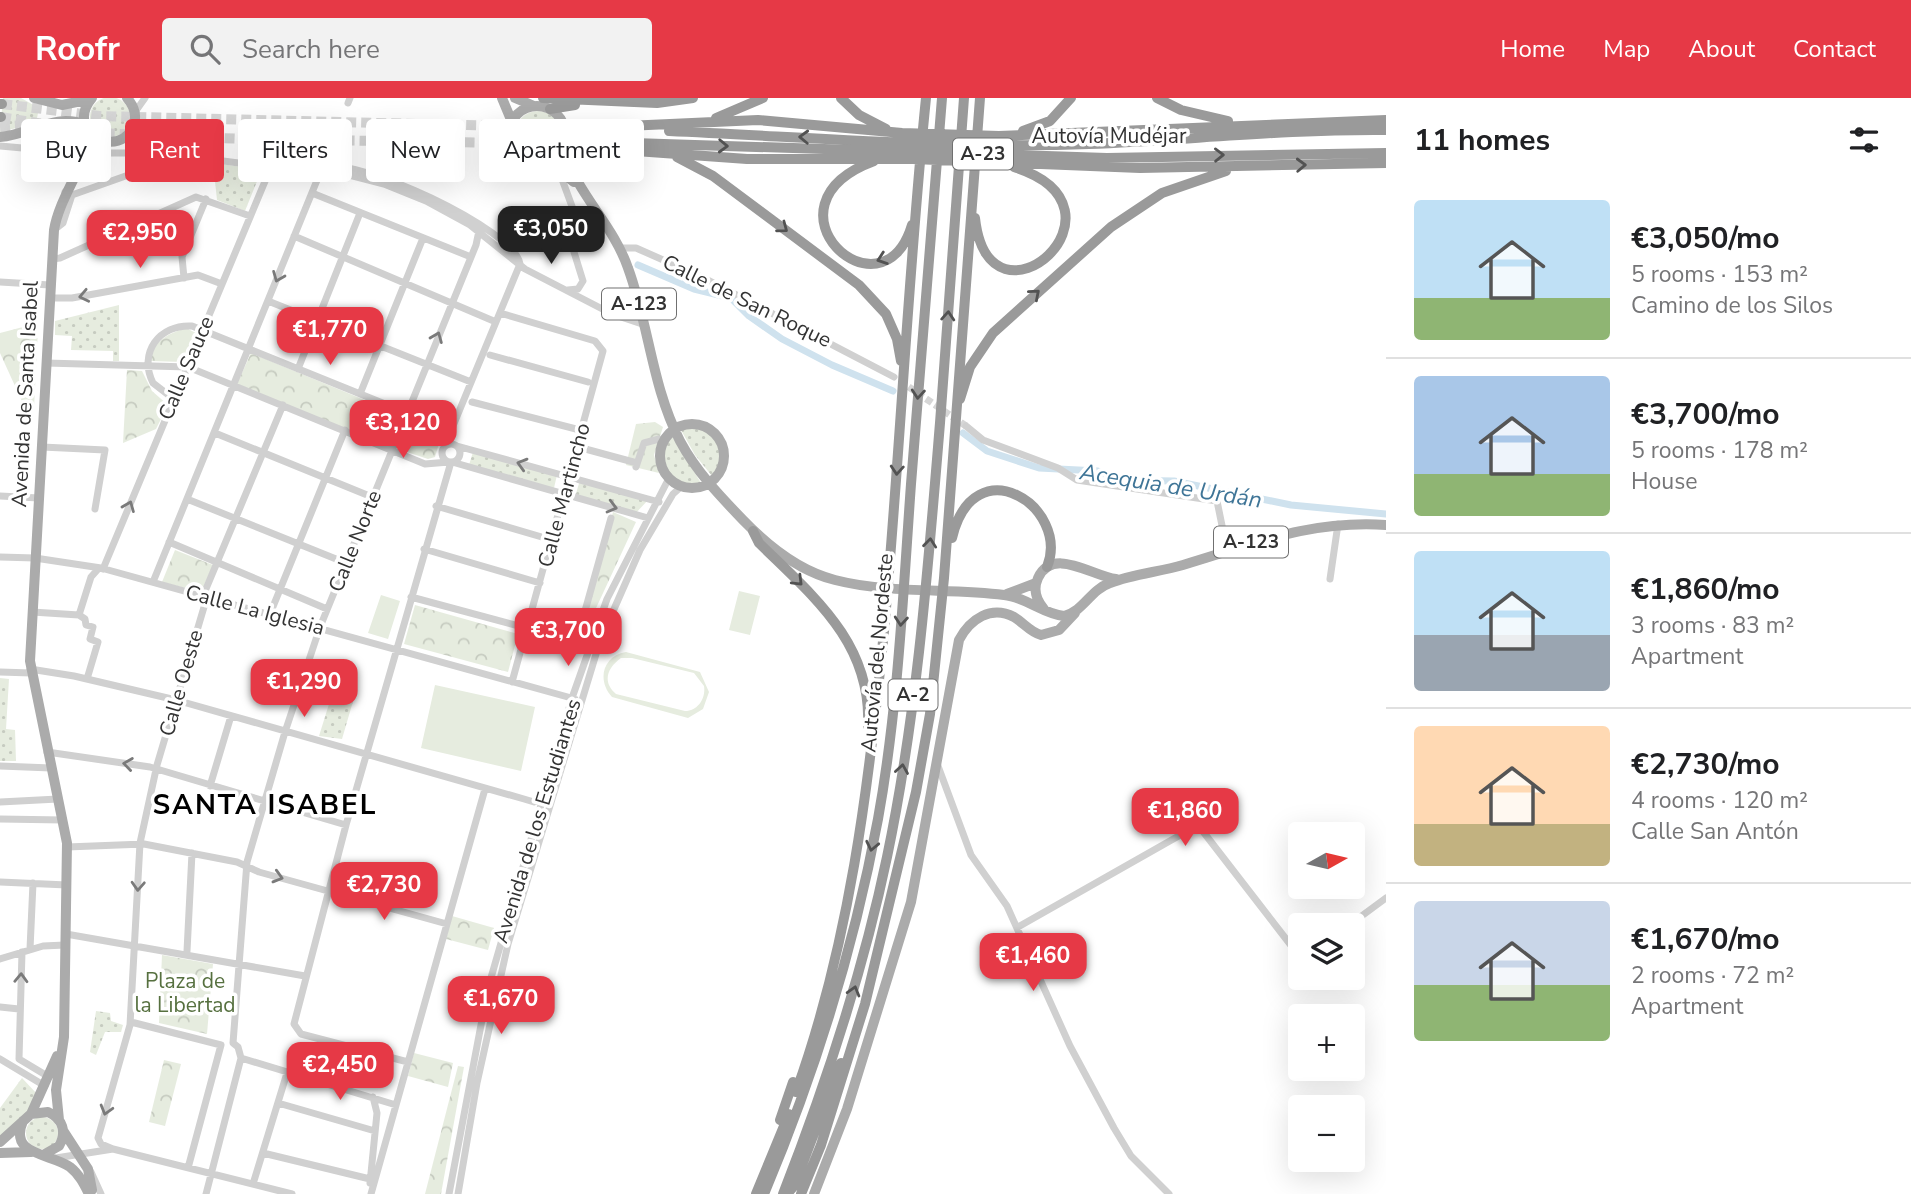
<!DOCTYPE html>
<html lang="en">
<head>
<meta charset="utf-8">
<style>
	body { margin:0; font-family:"Nunito Sans",sans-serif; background:#f2f2f2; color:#202124; height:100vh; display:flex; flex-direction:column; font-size:26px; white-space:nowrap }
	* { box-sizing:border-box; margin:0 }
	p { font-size:23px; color:#757577 }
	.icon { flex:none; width:38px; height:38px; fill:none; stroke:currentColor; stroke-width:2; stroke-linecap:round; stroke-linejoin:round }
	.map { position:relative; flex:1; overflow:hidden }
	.side { display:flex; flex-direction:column; background:#fff; width:525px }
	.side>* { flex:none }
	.top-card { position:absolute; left:21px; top:21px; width:665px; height:63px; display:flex; gap:14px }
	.needle { width:46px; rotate:82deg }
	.tools { position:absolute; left:1288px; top:724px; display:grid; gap:14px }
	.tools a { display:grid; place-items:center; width:77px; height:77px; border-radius:7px; background:#fff; box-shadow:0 7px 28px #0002; font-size:35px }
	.price { position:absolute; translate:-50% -60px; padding:0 16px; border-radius:14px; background:#e63946; color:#fff; font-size:23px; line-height:46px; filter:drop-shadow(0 2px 4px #0008) }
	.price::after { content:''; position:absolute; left:50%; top:42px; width:21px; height:16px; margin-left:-10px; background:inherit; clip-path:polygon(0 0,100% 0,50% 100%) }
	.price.current { background:#222; color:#fff }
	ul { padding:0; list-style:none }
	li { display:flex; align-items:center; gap:21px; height:175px; padding:0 28px }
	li+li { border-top:2px solid #e0e0e0 }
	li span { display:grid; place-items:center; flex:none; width:196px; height:140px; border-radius:7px; color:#555 }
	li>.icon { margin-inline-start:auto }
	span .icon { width:84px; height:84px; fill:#fffc; stroke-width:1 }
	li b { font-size:30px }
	h2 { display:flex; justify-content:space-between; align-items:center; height:84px; padding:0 28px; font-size:30px }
	.chip { padding:0 24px; border-radius:7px; background:#fff; box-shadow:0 7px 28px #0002; font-size:24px; line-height:63px }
	.chip.current { background:#e63946; color:#fff }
	header { display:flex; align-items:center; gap:42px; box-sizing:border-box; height:98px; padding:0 35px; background:#e63946; color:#fff }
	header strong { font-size:33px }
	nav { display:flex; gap:38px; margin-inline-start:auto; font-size:24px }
	.search { width:490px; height:63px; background:#f2f2f2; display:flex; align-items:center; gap:18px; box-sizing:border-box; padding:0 24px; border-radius:7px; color:#757577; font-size:26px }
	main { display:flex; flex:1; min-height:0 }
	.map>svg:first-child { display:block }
	.grass { fill:url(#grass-dots) }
	.park { fill:url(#park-crowns) }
	.pitch { fill:#e6ecdf; fill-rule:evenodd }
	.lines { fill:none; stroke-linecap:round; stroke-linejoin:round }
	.canal { stroke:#cfe2ee; stroke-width:7 }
	.minor-tunnel { stroke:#d6d6d6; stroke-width:7; stroke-dasharray:7 3.5; stroke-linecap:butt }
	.highway-tunnel { stroke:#d6d6d6; stroke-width:10; stroke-dasharray:10 5; stroke-linecap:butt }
	.minor { stroke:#d0d0d0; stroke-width:7 }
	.major { stroke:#ababab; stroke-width:10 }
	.highway { stroke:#9a9a9a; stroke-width:10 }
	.oneway { stroke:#525252 }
	.oneway2 { stroke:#7a7a7a }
	.labels { text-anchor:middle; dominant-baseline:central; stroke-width:7; stroke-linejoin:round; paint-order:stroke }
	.shield { fill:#fff; stroke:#707070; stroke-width:2 }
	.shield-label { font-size:19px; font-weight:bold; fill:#333 }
	.street-label { font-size:21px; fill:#333; stroke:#fff }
	.park-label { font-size:21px; fill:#56703f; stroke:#fff }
	.water-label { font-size:23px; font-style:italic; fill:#3f7597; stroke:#fff }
	.district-label { font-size:28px; font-weight:bold; letter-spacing:2px; fill:#000; stroke:#fff }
</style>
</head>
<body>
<header>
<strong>Roofr</strong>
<div class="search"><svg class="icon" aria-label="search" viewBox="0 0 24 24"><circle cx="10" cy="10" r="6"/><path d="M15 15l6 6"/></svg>Search here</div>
<nav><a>Home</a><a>Map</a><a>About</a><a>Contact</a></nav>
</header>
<main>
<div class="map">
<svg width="1386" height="1096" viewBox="0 0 1386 1096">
	<defs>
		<pattern id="grass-dots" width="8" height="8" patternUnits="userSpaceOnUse" patternTransform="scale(1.75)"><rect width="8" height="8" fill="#e6ecdf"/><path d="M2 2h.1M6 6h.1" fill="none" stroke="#c6cbc0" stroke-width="1.8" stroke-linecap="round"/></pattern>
		<pattern id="park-crowns" width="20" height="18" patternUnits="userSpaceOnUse" patternTransform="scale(1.75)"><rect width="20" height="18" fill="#e6ecdf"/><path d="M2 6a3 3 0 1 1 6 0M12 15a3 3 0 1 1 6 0" fill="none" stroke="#c6cbc0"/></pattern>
	</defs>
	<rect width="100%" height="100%" fill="#fff"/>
	<path class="grass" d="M90 19a20 20 0 1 1 40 0a20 20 0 1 1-40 0Z
		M3 0H21L39 10 36 25 0 34Z
		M515 36a23 23 0 1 1 46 0a23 23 0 1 1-46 0Z
		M59 27 78 30 84 42 81 49 71 52 43 49 46 32Z
		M213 65 258 71 260 76 245 113 217 102Z
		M119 207V263H113V253L71 252 72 238 55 237V223Z
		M686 329C716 325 731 355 712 378L695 357 681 332Z
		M670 338H672L701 385C670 391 656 362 670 338Z
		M473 354 557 377 554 390 469 367Z
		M580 382 649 401 635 416 575 399Z
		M0 580 9 581 6 631 15 632 16 663H0Z
		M334 590 354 600 342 641 319 638Z
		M96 913 110 915 111 923 123 927 121 934H105L96 957 90 954Z
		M22 980 38 997 32 1009 0 1041V1010Z
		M26 1035a16 16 0 1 1 32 0a16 16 0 1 1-32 0Z"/>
	<path class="park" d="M23 229 38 231 34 310H25L0 255V235Z
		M186 230 196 235 183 264 151 263C153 242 168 236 186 230Z
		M251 255 401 317 390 347 283 307 237 286Z
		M127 272 142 273 152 293 168 307 156 331 123 345Z
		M655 324 663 329 654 357 659 375 626 367 636 326Z
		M416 325 442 335 435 359 428 361 404 353 402 346 409 327Z
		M613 414 636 424 584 536H579Z
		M175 452 213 467 201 494 162 484Z
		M415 507 518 536 508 574 404 546Z
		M452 818 494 830 488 852 446 841Z
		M162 857 213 866 207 936 159 925Z
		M414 955 453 965 448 989 408 978Z
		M164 962 181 966 165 1028 149 1024Z
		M458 968 464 969 441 1096H425Z"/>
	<path class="pitch" d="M739 493 760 498 750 537 729 532Z
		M381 497 400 503 388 541 368 535Z
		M626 554 700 574 709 594 703 611 688 620 612 599C597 583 602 558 626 554ZM621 560H632L694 575 704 588C706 600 698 613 685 613L616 596C602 584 607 570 621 560Z
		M435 587 535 609 521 673 421 650Z"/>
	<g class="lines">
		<path class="canal" d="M638 167 694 191 731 200 749 218 782 241 832 267 893 293
			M963 335 987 353 1039 370 1098 373 1115 382 1174 383 1291 407 1386 416"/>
		<path class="minor-tunnel" d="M900 283 966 328"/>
		<path class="highway-tunnel" d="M2 6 99 18 582 30
			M1 19 98 35 246 41 581 46
			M0 29 23 27"/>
		<path class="minor" d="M348 5 350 0
			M135 14 145 0
			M0 48 67 54 73 59 77 70
			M86 55H162L277 70H322L384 86 426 103 470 127 525 171 612 216 645 227
			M559 73 577 122 579 135 574 154 583 183 578 191 568 192
			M65 94 72 97 134 75
			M312 95 471 159
			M54 132 63 125 72 97
			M294 138 496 224
			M620 150H636L704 180 894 279
			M52 161 60 160 196 99 250 118
			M184 180 182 159 206 101
			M0 184 50 187
			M50 200H72L198 177 222 186
			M268 203 471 284
			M500 215 595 243 603 253 512 584
			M490 257 588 284
			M46 265 188 269 425 366 449 364
			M298 271 360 115
			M360 296 423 140
			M175 302 153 285C138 255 159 226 192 228L437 327 449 339
			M472 304 576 331
			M966 328 983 342 1058 370 1077 382 1217 403 1227 452
			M215 335 372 399
			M442 355a9 9 0 1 1 18 0a9 9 0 1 1-18 0Z
			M449 346 453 328 520 166
			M457 348 659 404
			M42 349 105 352 95 411
			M578 349 637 365
			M452 364 648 420
			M636 369 644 345 659 341
			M0 398 39 400
			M187 401 346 465
			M436 408 552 442
			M169 444 327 511
			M424 451 540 485
			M0 459 35 460 101 470 575 601
			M103 471 271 69
			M1330 481 1338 426
			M153 484 322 70C353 56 516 132 520 166
			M203 498 283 307
			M411 499 589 547
			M32 514 79 517 91 479 99 470
			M270 516 345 332
			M79 517 85 521 86 527 93 529 90 541 98 544 87 581
			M576 545 611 420
			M30 571 74 578 176 602 524 701 534 704 543 701
			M0 574 31 575
			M47 654 150 669 346 727
			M0 668 51 670
			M938 668 971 757 1007 808 1070 948 1114 1030 1131 1058 1169 1096
			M210 688 231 618
			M0 704 58 701
			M0 721 63 722
			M67 749 144 746 237 764 259 774 447 826
			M0 784 67 787
			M1348 828 1386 800
			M1018 829 1198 727 1300 859
			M66 836 305 878
			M30 851 33 785
			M187 853 192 755
			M22 854 19 961 49 979
			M0 861 43 848 65 847
			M0 909 19 911
			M131 924 221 947
			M241 960 396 1007
			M0 961 45 988
			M408 964 301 936 294 926 346 727 451 364
			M278 1005 375 1033
			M113 1051 101 1046 98 1040 130 927 140 745 157 667 207 499
			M263 1055 370 1081
			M56 1060 113 1051 292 1096
			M188 1070 221 947
			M91 1074 101 1096
			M370 1085 377 1015 373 999
			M253 1086 287 975
			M206 1096 241 960 238 949 233 945 247 764 285 634 320 529 476 147 480 128
			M371 1096 485 691
			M449 1096 488 890 572 600 607 501 669 380
			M458 1096 477 985 508 846 600 543 640 452 673 396 682 388"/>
		<path class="major" d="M34 0 62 7 91 1
			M92 0C63 34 121 64 134 26 137 16 134 8 127 0
			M502 0 512 24
			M515 0 534 8
			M509 36a28 28 0 1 1 56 0a28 28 0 1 1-56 0Z
			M0 39C31 37 54 14 86 27
			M563 49C575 94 613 126 628 170 649 227 652 289 680 343 696 373 719 397 743 422 768 448 799 473 835 482 890 496 948 490 1004 497 1026 499 1043 516 1064 518 1084 513 1090 492 1110 485 1133 476 1159 474 1183 467 1254 446 1309 422 1386 427
			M547 63 574 84
			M660 358a32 32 0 1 1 64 0a32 32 0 1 1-64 0Z
			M1007 496 1036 485
			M1044 511C1036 502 1033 491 1038 480 1053 448 1092 478 1116 481
			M31 1016 57 958
			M59 1022 56 992 64 939 67 745 30 563 54 132C60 96 90 62 89 33
			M23 1023C8 1058 51 1055 70 1069 79 1076 84 1086 89 1096
			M64 1034 88 1071 92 1092
			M0 1044 31 1016 48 1014C63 1021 67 1034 59 1048L43 1057
			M0 1055 31 1054
			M814 1096 847 1011 911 804 959 542C970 521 991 507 1014 519 1024 525 1030 534 1041 537L1059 532 1075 515"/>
		<path class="highway" d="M543 0 657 5 693 0
			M841 0 859 17 886 31
			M1157 0 1181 12 1228 23
			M0 6H2
			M550 11 575 7
			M0 19H1
			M716 20 763 0
			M582 30 758 22 902 35 999 38 1386 22
			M669 33C808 39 949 51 1089 46 1188 42 1287 31 1386 32
			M1023 33 1050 23 1071 0
			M633 45 1107 60 1386 55
			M581 46 594 50 747 61H913L1140 70 1386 65
			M677 59 713 78 859 187 886 216 897 241 901 263
			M874 63C753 108 882 227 912 127
			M975 120C989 246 1144 110 1014 69
			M960 301 970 269 993 235 1111 129 1162 95 1226 73
			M753 433 759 445C813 498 872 545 868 628
			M952 440C974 347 1071 409 1047 469
			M796 994C849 847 869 688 884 533 900 355 908 177 926 0
			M780 1022 793 984
			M756 1096 789 1016
			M764 1096C815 975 854 850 878 721 898 611 903 497 911 386 921 257 932 129 942 0
			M783 1096C826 986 863 874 887 759 917 616 928 470 940 325 948 216 957 108 964 0
			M787 1096 794 1088 841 965
			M801 1096 821 1047 865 906 916 694 930 616 944 480 980 0"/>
	</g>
	<defs><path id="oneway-chevron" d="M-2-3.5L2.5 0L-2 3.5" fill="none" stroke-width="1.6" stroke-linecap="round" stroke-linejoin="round" transform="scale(1.75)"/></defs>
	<g class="oneway">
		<use href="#oneway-chevron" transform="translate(804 39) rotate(-178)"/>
		<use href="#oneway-chevron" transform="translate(723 48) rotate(2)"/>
		<use href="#oneway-chevron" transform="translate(1219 57) rotate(-1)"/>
		<use href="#oneway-chevron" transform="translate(1301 67) rotate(-2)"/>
		<use href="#oneway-chevron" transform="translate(783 130) rotate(37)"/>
		<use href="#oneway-chevron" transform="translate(882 161) rotate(161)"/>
		<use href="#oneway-chevron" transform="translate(1035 196) rotate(-41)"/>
		<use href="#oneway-chevron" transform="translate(948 218) rotate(-86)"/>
		<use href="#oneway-chevron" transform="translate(918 296) rotate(95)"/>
		<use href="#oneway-chevron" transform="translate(897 372) rotate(94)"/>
		<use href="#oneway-chevron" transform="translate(930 445) rotate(-84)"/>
		<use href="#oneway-chevron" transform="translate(798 483) rotate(45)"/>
		<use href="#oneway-chevron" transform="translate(901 523) rotate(95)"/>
		<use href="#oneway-chevron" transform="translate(902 671) rotate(-81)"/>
		<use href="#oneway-chevron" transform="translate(872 748) rotate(102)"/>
		<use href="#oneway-chevron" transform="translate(854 893) rotate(-74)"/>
	</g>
	<g class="oneway2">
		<use href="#oneway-chevron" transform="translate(278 179) rotate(112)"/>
		<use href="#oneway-chevron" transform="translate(84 198) rotate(168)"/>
		<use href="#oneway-chevron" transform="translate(437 239) rotate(-68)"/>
		<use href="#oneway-chevron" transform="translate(522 366) rotate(-164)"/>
		<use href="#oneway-chevron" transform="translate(129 408) rotate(-68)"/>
		<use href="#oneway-chevron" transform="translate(612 409) rotate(15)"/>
		<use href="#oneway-chevron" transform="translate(128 666) rotate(-172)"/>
		<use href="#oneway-chevron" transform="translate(278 779) rotate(16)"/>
		<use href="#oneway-chevron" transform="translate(138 788) rotate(93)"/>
		<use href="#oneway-chevron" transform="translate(21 880) rotate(-88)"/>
		<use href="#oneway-chevron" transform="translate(106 1012) rotate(106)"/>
	</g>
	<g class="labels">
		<g class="shield">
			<rect x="953" y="40.5" width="60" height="31" rx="5"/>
			<rect x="602" y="190.5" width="74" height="31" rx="5"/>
			<rect x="1214" y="428.5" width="74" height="31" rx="5"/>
			<rect x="888.5" y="581.5" width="49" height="31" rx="5"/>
		</g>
		<g class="shield-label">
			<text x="983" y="56">A-23</text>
			<text x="639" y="206">A-123</text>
			<text x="1251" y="444">A-123</text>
			<text x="913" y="597">A-2</text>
		</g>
		<g class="street-label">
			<text x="1109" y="38">Autovía Mudéjar</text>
			<text transform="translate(747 203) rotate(26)">Calle de San Roque</text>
			<text transform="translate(186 270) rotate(-67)">Calle Sauce</text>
			<text transform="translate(25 296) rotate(-87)">Avenida de Santa Isabel</text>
			<text transform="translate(564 397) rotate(-75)">Calle Martincho</text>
			<text transform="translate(355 443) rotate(-68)">Calle Norte</text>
			<text transform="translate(255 512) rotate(15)">Calle La Iglesia</text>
			<text transform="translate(877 555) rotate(-85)">Autovía del Nordeste</text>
			<text transform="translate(181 585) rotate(-74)">Calle Oeste</text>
			<text transform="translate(537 723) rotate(-73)">Avenida de los Estudiantes</text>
		</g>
		<g class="park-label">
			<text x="185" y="883">Plaza de<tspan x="185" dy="24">la Libertad</tspan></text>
		</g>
		<g class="water-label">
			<text transform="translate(1171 388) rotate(9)">Acequia de Urdán</text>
		</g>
		<g class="district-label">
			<text x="265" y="707">SANTA ISABEL</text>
		</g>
	</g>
</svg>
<div class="tools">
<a><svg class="needle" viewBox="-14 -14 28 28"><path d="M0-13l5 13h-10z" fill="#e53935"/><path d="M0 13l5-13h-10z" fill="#757577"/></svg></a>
<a><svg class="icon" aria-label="layers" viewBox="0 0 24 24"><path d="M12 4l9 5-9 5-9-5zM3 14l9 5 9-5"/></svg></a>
<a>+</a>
<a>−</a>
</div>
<b class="price current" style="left:551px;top:168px">€3,050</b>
<b class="price" style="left:140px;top:172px">€2,950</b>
<b class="price" style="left:330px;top:269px">€1,770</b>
<b class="price" style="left:403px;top:362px">€3,120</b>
<b class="price" style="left:568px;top:570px">€3,700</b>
<b class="price" style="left:304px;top:621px">€1,290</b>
<b class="price" style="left:1185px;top:750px">€1,860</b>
<b class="price" style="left:384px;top:824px">€2,730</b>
<b class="price" style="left:1033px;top:895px">€1,460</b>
<b class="price" style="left:501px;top:938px">€1,670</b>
<b class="price" style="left:340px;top:1004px">€2,450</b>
<div class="top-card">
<a class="chip">Buy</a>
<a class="chip current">Rent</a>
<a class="chip">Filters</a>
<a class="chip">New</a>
<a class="chip">Apartment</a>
</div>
</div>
<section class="side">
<h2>11 homes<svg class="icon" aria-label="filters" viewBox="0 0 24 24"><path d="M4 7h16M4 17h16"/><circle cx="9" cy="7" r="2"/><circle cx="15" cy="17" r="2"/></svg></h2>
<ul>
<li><span style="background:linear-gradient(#bfe0f5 70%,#8fb573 0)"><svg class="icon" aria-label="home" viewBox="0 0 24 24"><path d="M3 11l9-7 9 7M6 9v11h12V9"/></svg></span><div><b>€3,050/mo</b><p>5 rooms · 153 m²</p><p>Camino de los Silos</p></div></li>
<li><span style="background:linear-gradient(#a9c7e8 70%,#8fb573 0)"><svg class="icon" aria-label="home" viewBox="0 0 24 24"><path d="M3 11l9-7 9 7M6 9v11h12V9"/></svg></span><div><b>€3,700/mo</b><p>5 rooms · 178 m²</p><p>House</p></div></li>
<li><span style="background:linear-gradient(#bfe0f5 60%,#9aa5b1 0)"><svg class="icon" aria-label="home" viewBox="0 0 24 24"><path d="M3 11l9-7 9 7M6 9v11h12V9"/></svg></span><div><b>€1,860/mo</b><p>3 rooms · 83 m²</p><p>Apartment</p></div></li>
<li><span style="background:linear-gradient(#ffd9b3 70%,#c2b280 0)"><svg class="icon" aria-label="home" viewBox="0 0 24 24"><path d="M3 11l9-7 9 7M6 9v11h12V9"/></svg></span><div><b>€2,730/mo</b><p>4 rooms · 120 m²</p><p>Calle San Antón</p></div></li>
<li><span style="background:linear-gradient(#c9d6e8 60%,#8fb573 0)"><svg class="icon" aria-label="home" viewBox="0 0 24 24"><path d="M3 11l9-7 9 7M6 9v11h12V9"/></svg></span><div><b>€1,670/mo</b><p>2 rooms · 72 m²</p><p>Apartment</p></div></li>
</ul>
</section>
</main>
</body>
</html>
